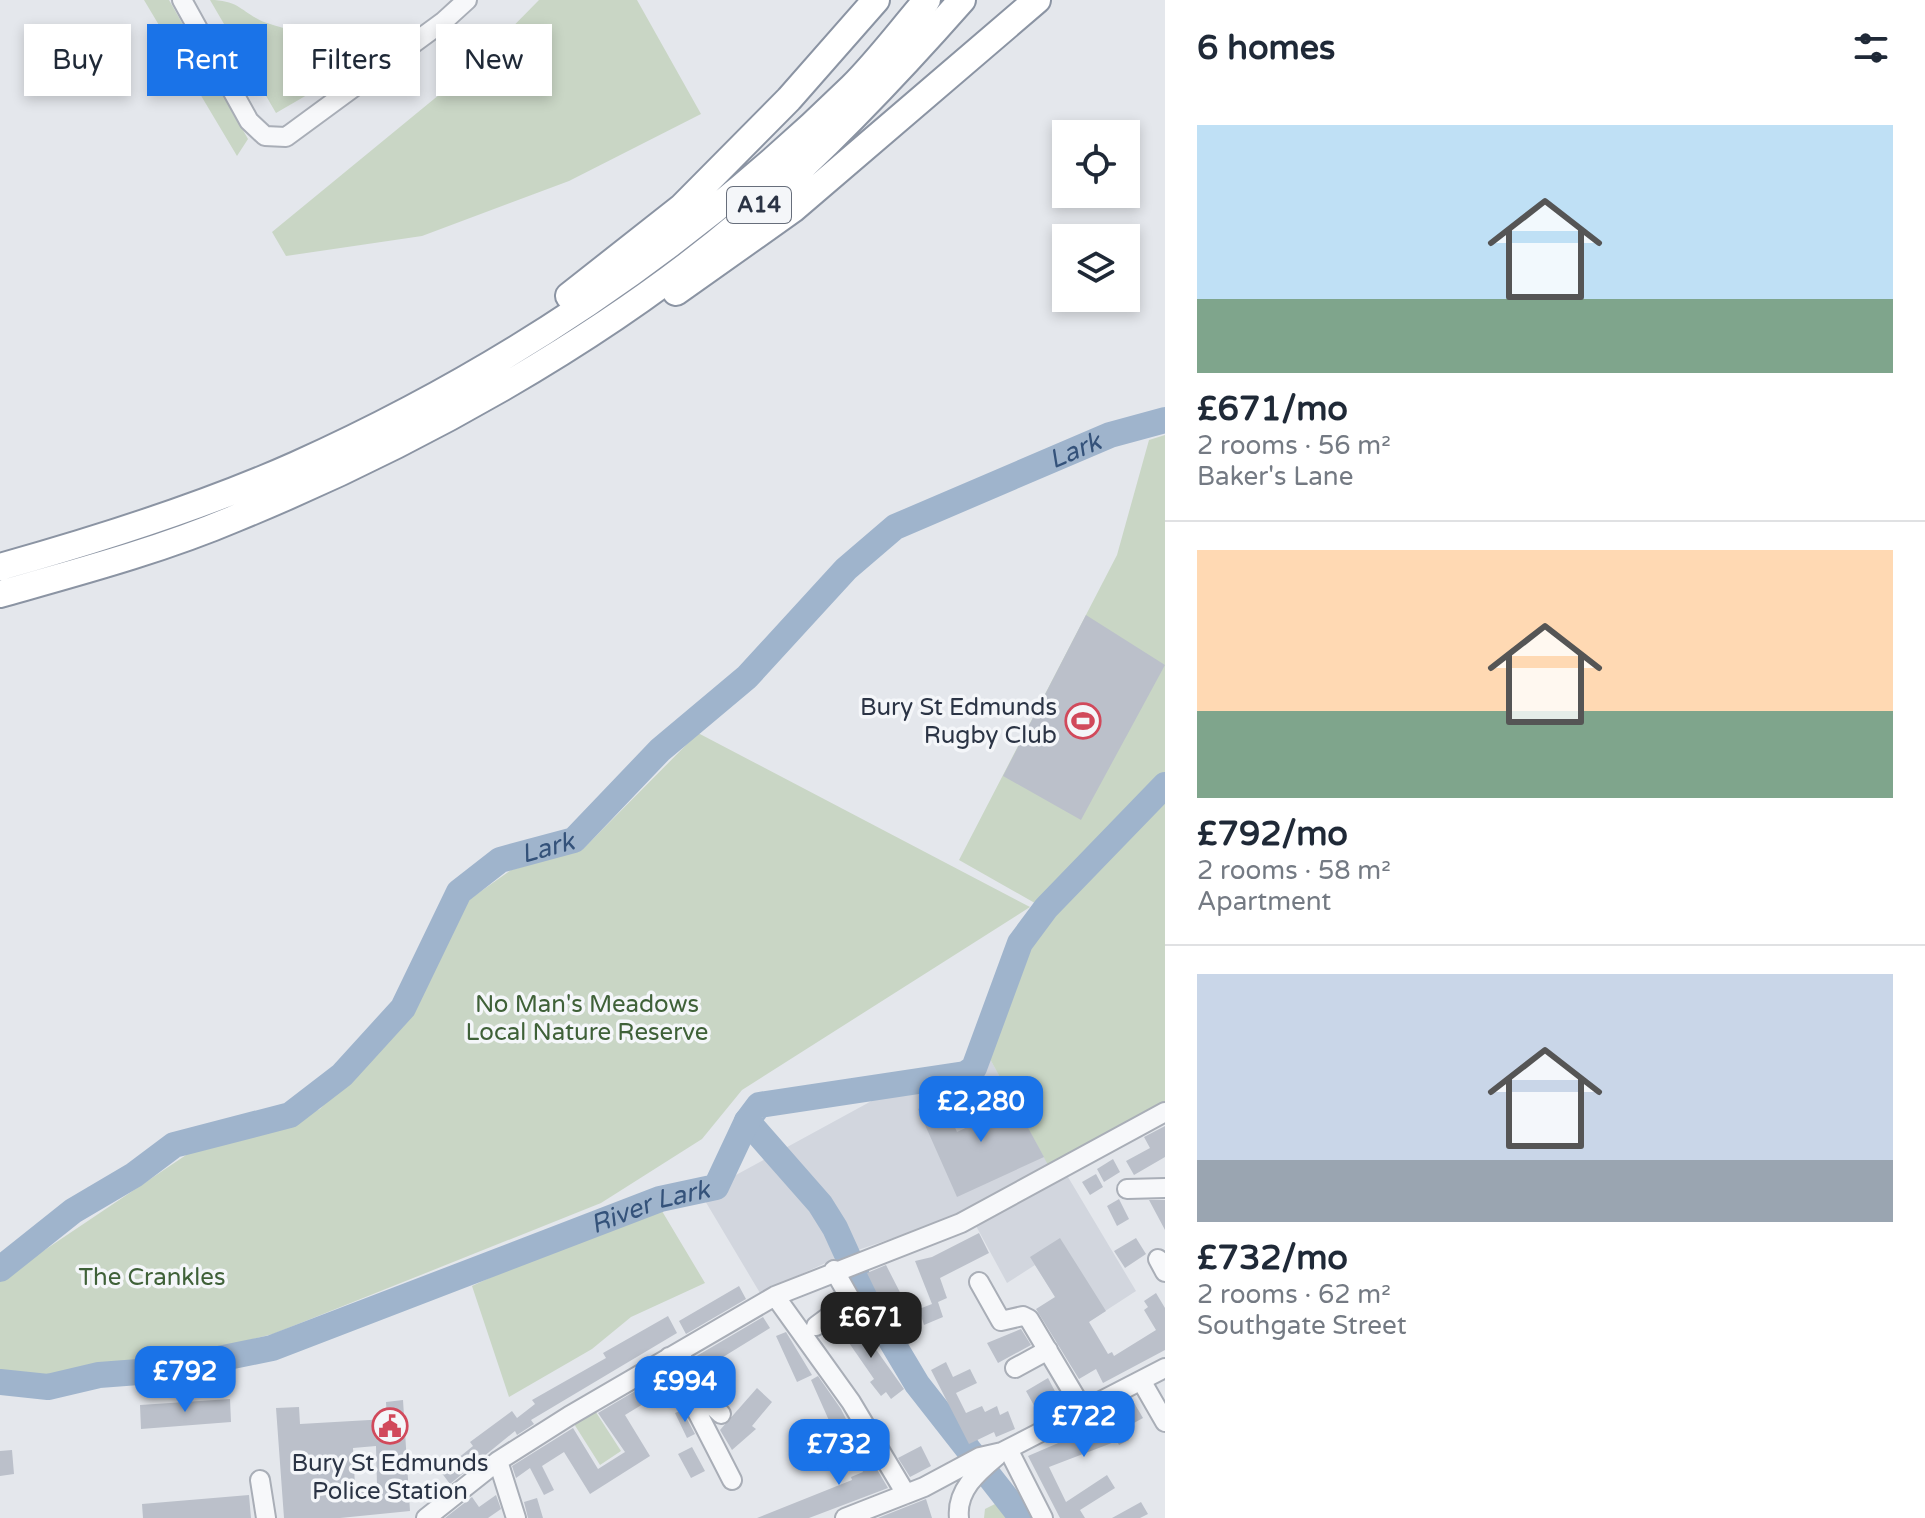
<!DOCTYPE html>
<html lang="en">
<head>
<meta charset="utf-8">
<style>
	body { margin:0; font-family:"Varela Round",sans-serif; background:#f2f2f3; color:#1f2937; height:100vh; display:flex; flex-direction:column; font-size:30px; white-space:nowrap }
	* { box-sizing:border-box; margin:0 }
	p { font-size:26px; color:#747a83 }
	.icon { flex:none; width:44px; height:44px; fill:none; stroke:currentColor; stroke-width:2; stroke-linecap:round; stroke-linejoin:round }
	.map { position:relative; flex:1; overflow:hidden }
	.drawer { display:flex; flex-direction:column; background:#fff; width:760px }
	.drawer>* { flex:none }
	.top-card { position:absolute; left:24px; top:24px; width:760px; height:72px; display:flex; gap:16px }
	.buttons { position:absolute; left:1052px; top:120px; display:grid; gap:16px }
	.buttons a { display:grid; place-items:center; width:88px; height:88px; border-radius:0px; background:#fff; box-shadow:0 4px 12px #0003; font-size:40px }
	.price { position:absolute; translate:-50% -68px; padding:0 18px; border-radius:16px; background:#1a73e8; color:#fff; font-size:26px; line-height:52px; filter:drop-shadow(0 2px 4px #0008) }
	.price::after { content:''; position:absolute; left:50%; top:48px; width:24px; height:18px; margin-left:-12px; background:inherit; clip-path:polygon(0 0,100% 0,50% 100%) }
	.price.on { background:#222; color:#fff }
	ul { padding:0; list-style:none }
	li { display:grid; align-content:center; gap:16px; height:424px; padding:0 32px }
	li+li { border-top:2px solid #e0e1e3 }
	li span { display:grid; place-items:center; height:248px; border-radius:0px; color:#555 }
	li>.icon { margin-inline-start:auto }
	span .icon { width:144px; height:144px; fill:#fffc; stroke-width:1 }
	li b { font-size:34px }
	h2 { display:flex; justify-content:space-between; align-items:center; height:96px; padding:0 32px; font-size:34px }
	.chip { padding:0 28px; border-radius:0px; background:#fff; box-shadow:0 4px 12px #0003; font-size:28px; line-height:72px }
	.chip.on { background:#1a73e8; color:#fff }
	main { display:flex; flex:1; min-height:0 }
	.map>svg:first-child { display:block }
	.built { fill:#d2d6de }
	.green { fill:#c9d6c5 }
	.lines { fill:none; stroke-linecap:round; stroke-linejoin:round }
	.river { stroke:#9fb4cc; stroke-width:26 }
	.building { fill:#bbc0ca; fill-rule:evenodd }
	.minor-casing { stroke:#a9aeb7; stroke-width:22 }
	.highway-casing { stroke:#8b94a3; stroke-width:30 }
	.minor { stroke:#f7f8fa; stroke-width:18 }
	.highway { stroke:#fff; stroke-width:26 }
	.labels { text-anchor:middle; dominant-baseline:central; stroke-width:7; stroke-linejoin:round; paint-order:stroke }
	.shield { fill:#f4f6f9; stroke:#676e7b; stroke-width:2 }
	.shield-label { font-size:22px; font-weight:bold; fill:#2b3445 }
	.poi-label { font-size:24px; fill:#2b3445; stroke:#f4f6f9; text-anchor:end }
	.park-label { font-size:24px; fill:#3f6138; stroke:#f4f6f9 }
	.water-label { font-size:26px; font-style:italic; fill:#34527a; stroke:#f4f6f9 }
</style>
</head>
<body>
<main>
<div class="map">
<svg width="1165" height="1518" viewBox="0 0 1165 1518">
	<rect width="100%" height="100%" fill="#e4e7ec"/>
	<path class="built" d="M984 1048 1049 1166 944 1221 843 1255 760 1293 701 1194 899 1086 970 1077Z
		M1065 1172 1136 1291 1076 1330 1035 1265 1007 1283 975 1224Z"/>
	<path class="green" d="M144 0H169L248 139 237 156Z
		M210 0C241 0 242 14 267 23 298 34 342 40 374 33L382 40 307 95 276 113Z
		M539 0H637L701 114 569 181 422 236 286 256 272 232 473 67Z
		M1165 435V1105L1048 1165 984 1048 1026 943 1133 822 1128 816 1040 906 959 860 1117 555 1149 440Z
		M698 733 1030 907 742 1090 702 1139 601 1203 273 1334 152 1364 100 1368 57 1378 0 1373V1280L198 1147 255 1134 320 1109 408 1012 460 906 511 870 582 850Z
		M656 1201 705 1283 631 1317 592 1349 509 1397 472 1286Z
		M590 1403 621 1451 600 1465 569 1416Z
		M1005 1499 1018 1518H984L985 1509Z"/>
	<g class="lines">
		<g class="river">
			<path d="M747 1121 820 1204 835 1228 871 1307 917 1384 1022 1518"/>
			<path id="s1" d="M0 1269 73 1211 134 1175 174 1145 290 1115 342 1075 403 1008 459 892 500 860 574 840 660 750 747 677 846 569 895 527 1110 435 1165 420"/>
			<path id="s2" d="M0 1382 48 1387 99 1375 165 1370 272 1348 660 1199 716 1187 747 1121 759 1105 965 1074 974 1068 1020 943 1046 908 1165 785"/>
		</g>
	</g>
	<path class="building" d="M1086 615 1165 665 1081 820 1003 776Z
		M942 1098 957 1132 978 1122 975 1115 1012 1098 1044 1157 957 1197 918 1109Z
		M1165 1126V1157L1134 1175 1126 1161 1150 1148 1144 1137Z
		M1113 1159 1120 1172 1104 1182 1097 1169Z
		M1096 1174 1103 1187 1090 1195 1082 1182Z
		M1119 1199 1129 1219 1117 1226 1107 1206Z
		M1149 1200H1165V1230Z
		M979 1233 989 1253 940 1278 947 1298 938 1302 943 1317 924 1325 919 1309 932 1304 915 1261 932 1257Z
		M1060 1238 1106 1311 1089 1322 1108 1354 1112 1352 1114 1356 1156 1330 1144 1310 1148 1307 1144 1301 1156 1293 1165 1308V1350L1103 1383 1096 1369 1079 1379 1036 1309 1055 1297 1030 1257Z
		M1136 1238 1146 1254 1125 1268 1114 1251Z
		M886 1265 906 1304 887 1314 867 1273Z
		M739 1286 746 1299 686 1334 679 1321Z
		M668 1316 677 1333 531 1420 534 1424 517 1435 515 1431 450 1484 441 1472 473 1446 470 1442 512 1411 517 1418 535 1404 532 1400 606 1358 603 1353Z
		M763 1317 770 1328 702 1370 695 1357Z
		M853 1317 904 1389 891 1399 886 1392 881 1396 870 1382 874 1379 838 1327Z
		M1021 1329 1031 1345 998 1363 987 1343Z
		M786 1332 812 1375 797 1382 776 1336Z
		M946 1362 953 1377 970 1369 977 1383 956 1393 966 1413 982 1406 985 1412 997 1406 1000 1415 1008 1411 1015 1429 996 1437 994 1432 969 1444 931 1370Z
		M664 1374 671 1387 625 1415 650 1456 590 1494 564 1452 542 1466 554 1490 544 1495 530 1468 516 1478 512 1466 573 1428 598 1469 625 1452 598 1413Z
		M818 1376 841 1409 846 1419 831 1425 811 1380Z
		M1048 1378 1059 1399 1037 1411 1026 1391Z
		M757 1388 772 1402 752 1426 756 1429 732 1450 720 1430Z
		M230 1399 231 1422 141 1429 140 1405Z
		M403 1400 410 1511 340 1518H284L276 1408 299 1407 300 1424 387 1419 386 1402ZM376 1446 377 1485 355 1486 353 1448Z
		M1133 1401 1143 1418 1123 1429 1129 1440 1119 1445 1117 1441 1049 1467 1066 1502 1107 1475 1115 1488 1080 1510 1085 1518H1060L1028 1456 1084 1432 1083 1428Z
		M682 1410 695 1434 687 1438 675 1413Z
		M849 1422 888 1488 809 1518H757L852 1480 851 1477 863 1472 842 1425Z
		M921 1446 931 1466 910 1477 898 1458Z
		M692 1447 705 1471 691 1478 678 1454Z
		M12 1450 14 1474 0 1476V1451Z
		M249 1495 251 1518H143L142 1504Z
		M496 1495 501 1509 488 1518H445L472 1497 479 1507Z
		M537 1498 543 1518H528L524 1502Z
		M926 1499 932 1518H878Z
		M1141 1502 1148 1514 1140 1518H1112Z"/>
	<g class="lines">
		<defs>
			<path id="minor" d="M182 0 249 121 265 136 286 137 444 21 467 0
				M1127 1189 1165 1188
				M1158 1259 1165 1272
				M979 1282 1001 1321 1023 1316 1029 1319 1085 1413
				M775 1296 851 1402 906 1494
				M816 1326 851 1300 834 1270
				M669 1357 732 1480
				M683 1360 706 1400 721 1414
				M1015 1368 1048 1350
				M1142 1382 1165 1422
				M1008 1449 1043 1518
				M498 1461 516 1518
				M260 1480 266 1518
				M426 1518 498 1461 569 1416 775 1296 961 1223 1165 1112
				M845 1518 924 1487 980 1457 1002 1452 1165 1368
				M959 1518C956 1490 978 1472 997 1456"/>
			<path id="highway" d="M676 292 793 209 1037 0
				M569 296 682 207 789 99 876 0
				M0 567C100 539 202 507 296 465 503 372 691 245 852 87 879 60 902 29 927 0
				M0 594C78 572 161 550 236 518 412 446 600 342 745 219 823 152 894 77 962 0"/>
		</defs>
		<use href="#minor" class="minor-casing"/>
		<use href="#highway" class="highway-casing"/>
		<use href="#minor" class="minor"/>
		<use href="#highway" class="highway"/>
	</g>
	<defs>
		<symbol id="stadium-ring" viewBox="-11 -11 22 22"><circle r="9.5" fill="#f4f6f9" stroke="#d1495b" stroke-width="1.5"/><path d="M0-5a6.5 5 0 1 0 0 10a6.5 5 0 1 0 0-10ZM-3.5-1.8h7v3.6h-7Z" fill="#d1495b"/></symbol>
		<symbol id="civic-ring" viewBox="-11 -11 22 22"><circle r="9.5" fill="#f4f6f9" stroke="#d1495b" stroke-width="1.5"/><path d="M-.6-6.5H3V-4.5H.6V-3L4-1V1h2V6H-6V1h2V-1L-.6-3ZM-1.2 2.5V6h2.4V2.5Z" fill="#d1495b"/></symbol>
	</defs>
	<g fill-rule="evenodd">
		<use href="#stadium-ring" x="1063" y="701" width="40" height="40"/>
		<use href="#civic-ring" x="370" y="1406" width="40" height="40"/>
	</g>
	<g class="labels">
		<rect class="shield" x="727" y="187" width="64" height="36" rx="6"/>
		<g class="shield-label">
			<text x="759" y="205">A14</text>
		</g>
		<g class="poi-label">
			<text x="1057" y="707">Bury St Edmunds<tspan x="1057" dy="28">Rugby Club</tspan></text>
			<text x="390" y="1463" text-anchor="middle">Bury St Edmunds<tspan x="390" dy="28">Police Station</tspan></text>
		</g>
		<g class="park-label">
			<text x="587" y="1004">No Man's Meadows<tspan x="587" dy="28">Local Nature Reserve</tspan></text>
			<text x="152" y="1277">The Crankles</text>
		</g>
		<g class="water-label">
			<text stroke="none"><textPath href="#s1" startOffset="1392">Lark</textPath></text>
			<text stroke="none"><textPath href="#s1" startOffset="720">Lark</textPath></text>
			<text stroke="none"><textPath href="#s2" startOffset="680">River Lark</textPath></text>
		</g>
	</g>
</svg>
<div class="buttons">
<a><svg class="icon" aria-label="locate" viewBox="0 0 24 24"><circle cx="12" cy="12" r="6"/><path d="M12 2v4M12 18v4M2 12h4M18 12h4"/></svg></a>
<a><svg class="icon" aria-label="layers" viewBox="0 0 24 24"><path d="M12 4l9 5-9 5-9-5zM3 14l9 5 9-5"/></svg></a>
</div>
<b class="price" style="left:981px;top:1144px">£2,280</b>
<b class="price on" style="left:871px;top:1360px">£671</b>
<b class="price" style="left:185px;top:1414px">£792</b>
<b class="price" style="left:685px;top:1424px">£994</b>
<b class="price" style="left:1084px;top:1459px">£722</b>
<b class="price" style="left:839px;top:1487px">£732</b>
<div class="top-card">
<a class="chip">Buy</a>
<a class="chip on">Rent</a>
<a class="chip">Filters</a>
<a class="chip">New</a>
</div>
</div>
<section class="drawer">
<h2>6 homes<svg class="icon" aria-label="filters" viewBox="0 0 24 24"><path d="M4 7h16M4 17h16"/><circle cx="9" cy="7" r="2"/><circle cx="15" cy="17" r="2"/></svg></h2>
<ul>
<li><span style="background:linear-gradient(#bfe0f5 70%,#7fa58c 0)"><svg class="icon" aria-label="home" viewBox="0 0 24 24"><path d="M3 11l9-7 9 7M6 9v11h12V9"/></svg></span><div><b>£671/mo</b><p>2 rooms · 56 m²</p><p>Baker's Lane</p></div></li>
<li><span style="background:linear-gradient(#ffd9b3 65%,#7fa58c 0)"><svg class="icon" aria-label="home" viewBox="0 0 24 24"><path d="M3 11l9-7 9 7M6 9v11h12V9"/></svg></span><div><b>£792/mo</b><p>2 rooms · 58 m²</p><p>Apartment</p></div></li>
<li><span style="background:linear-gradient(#c9d6e8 75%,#9aa5b1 0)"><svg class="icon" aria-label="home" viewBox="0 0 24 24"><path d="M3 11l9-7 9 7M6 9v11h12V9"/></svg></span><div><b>£732/mo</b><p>2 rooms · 62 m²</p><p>Southgate Street</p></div></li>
</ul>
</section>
</main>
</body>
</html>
